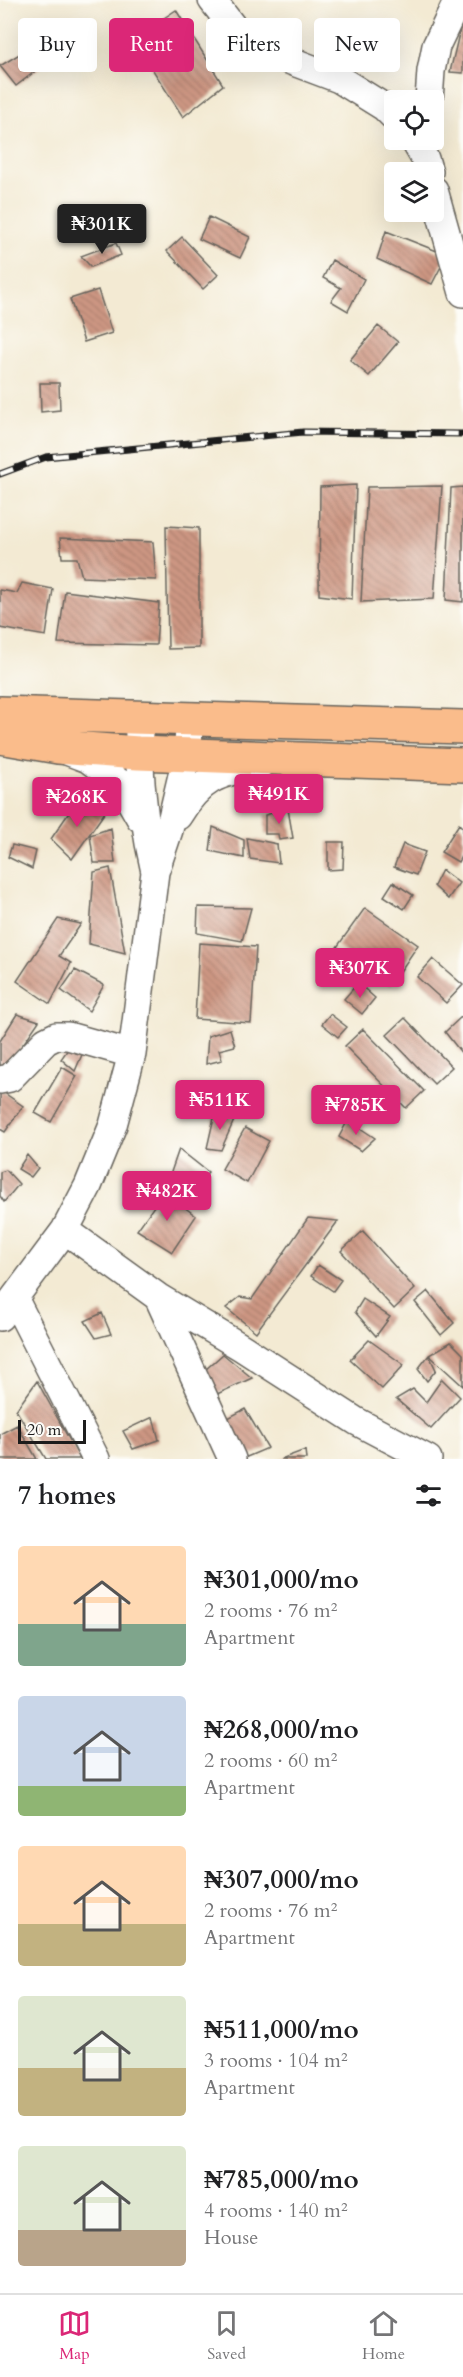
<!DOCTYPE html>
<html lang="en">
<head>
<meta charset="utf-8">
<style>
	body { margin:0; font-family:Cardo,serif; background:#f6f6f6; color:#202124; height:100vh; display:flex; flex-direction:column; font-size:22px; white-space:nowrap }
	* { box-sizing:border-box; margin:0 }
	p { font-size:20px; color:#757577 }
	.icon { flex:none; width:33px; height:33px; fill:none; stroke:currentColor; stroke-width:2; stroke-linecap:round; stroke-linejoin:round }
	.map { position:relative; height:1459px; overflow:hidden }
	.side { display:flex; flex-direction:column; background:#fff; flex:1 }
	.side>* { flex:none }
	.banner { position:absolute; left:18px; top:18px; width:428px; height:54px; display:flex; gap:12px }
	.tools { position:absolute; left:384px; top:90px; display:grid; gap:12px }
	.tools a { display:grid; place-items:center; width:60px; height:60px; border-radius:6px; background:#fff; box-shadow:0 6px 24px #0002; font-size:30px }
	.scale { position:absolute; left:18px; bottom:15px; width:68px; box-sizing:border-box; padding-left:6px; border:3px solid #1c1c1c; border-top:0; font-size:16px; line-height:21px; white-space:nowrap; color:#1c1c1c; -webkit-text-stroke:4px #fdfcf7; paint-order:stroke }
	.price { position:absolute; translate:-50% -51px; padding:0 14px; border-radius:6px; background:#db2777; color:#fff; font-size:20px; line-height:39px; filter:drop-shadow(0 2px 3px #0008) }
	.price::after { content:''; position:absolute; left:50%; top:36px; width:18px; height:14px; margin-left:-9px; background:inherit; clip-path:polygon(0 0,100% 0,50% 100%) }
	.price.current { background:#222; color:#fff }
	ul { padding:0; list-style:none }
	li { display:flex; align-items:center; gap:18px; height:150px; padding:0 18px }
	li span { display:grid; place-items:center; flex:none; width:168px; height:120px; border-radius:6px; color:#555 }
	li>.icon { margin-inline-start:auto }
	span .icon { width:72px; height:72px; fill:#fffc; stroke-width:1 }
	li b { font-size:26px }
	h2 { display:flex; justify-content:space-between; align-items:center; height:72px; padding:0 18px; font-size:26px }
	.tag { padding:0 21px; border-radius:6px; background:#fff; box-shadow:0 6px 24px #0002; font-size:21px; line-height:54px }
	.tag.current { background:#db2777; color:#fff }
	.menu { display:flex; justify-content:space-around; align-items:center; height:84px; border-top:2px solid #e0e0e0; background:#fff; font-size:16px; color:#757577 }
	.menu a { display:grid; justify-items:center; gap:3px }
	.menu .current { color:#db2777 }
	.map>svg:first-child { display:block }
	.building { fill:url(#building-back-hatch) }
	.lines { fill:none; stroke-linecap:round; stroke-linejoin:round }
	.minor-casing { stroke:#67645c; stroke-width:30 }
	.major-casing { stroke:#67645c; stroke-width:36 }
	.minor { stroke:#fff; stroke-width:27 }
	.major { stroke:#fabc8b; stroke-width:33 }
	.rail-casing { stroke:#1c1c1c; stroke-width:7 }
	.rail { stroke:#fdfcf7; stroke-width:4.5; stroke-dasharray:14; stroke-linecap:butt }
</style>
</head>
<body>
<div class="map">
<svg width="463" height="1459" viewBox="0 0 463 1459">
	<defs>
		<pattern id="building-back-hatch" width="6" height="6" patternUnits="userSpaceOnUse" patternTransform="scale(1.5)"><rect width="6" height="6" fill="#ce9783"/><path d="M-1 5l2 2M0 0l6 6M5-1l2 2" fill="none" stroke="#a67a6a"/></pattern>
	</defs>
	<rect width="100%" height="100%" fill="#fdfcf7"/>
	<filter id="ink" filterUnits="userSpaceOnUse"><feTurbulence type="fractalNoise" baseFrequency=".0167" numOctaves="2"/><feDisplacementMap in="SourceGraphic" scale="12" xChannelSelector="R" yChannelSelector="G"/><feConvolveMatrix kernelMatrix="1 2 1 2 8 2 1 2 1" color-interpolation-filters="sRGB"/></filter>
	<filter id="wash" filterUnits="userSpaceOnUse"><feTurbulence type="fractalNoise" baseFrequency=".008" numOctaves="4" result="noise"/><feDisplacementMap in="SourceGraphic" scale="24" xChannelSelector="R" yChannelSelector="G"/><feGaussianBlur stdDeviation="1.35" result="paint"/><feColorMatrix in="noise" values="0 0 0 0 0 0 0 0 0 0 0 0 0 0 0 0 0 1.4 0 .05"/><feComposite in="paint" operator="in"/></filter>
	<g filter="url(#wash)">
		<rect width="100%" height="100%" fill="#f3ead3"/>
		<g id="blocks">
			<path class="building" d="M176 10 223 85 183 117 133 39Z
				M461 25 463 26V73L450 72Z
				M47 37 55 56 16 86 0 66Z
				M209 217 250 237 240 258 199 239Z
				M386 231 447 255 432 284 377 259Z
				M182 237 218 275 203 289 167 251Z
				M116 243 121 255 91 267 81 256Z
				M332 260 364 279 348 311 331 301 341 288 323 278Z
				M98 290 112 333 84 342 70 299Z
				M378 326 398 342 369 376 350 360Z
				M40 383H59L60 410 41 412Z
				M356 485 352 599 319 595 320 487Z
				M442 486 434 599 361 602 367 487Z
				M463 487V602L446 600 451 488Z
				M166 526 199 528V648L168 649Z
				M60 538 153 542 156 580 82 577 77 558H62Z
				M22 583 53 589 46 636 0 628V590L17 593Z
				M65 591 159 603 156 645 58 643Z
				M77 801 105 812 72 859 51 839Z
				M288 809 293 838 279 840 278 834H265V815Z
				M459 824 463 828V853L458 862 441 852Z
				M213 827 244 840V858L210 851Z
				M111 828 115 863H94L90 835Z
				M247 838 277 844 279 863 250 859Z
				M328 842H344L343 869 328 870Z
				M403 844 425 852 416 875 394 867Z
				M12 845 36 851 32 869 8 857Z
				M110 868 125 953 89 944 94 872Z
				M442 870 459 883 448 899 434 886Z
				M393 882 413 895 404 909 384 896Z
				M198 907 251 908 242 941 197 933Z
				M365 908 418 945 391 985 337 947Z
				M58 919 81 924 59 956 71 963 50 1004 17 981Z
				M199 943 256 947 251 1023 195 1019Z
				M433 959 463 985 446 1003 417 977Z
				M75 970 104 985 89 1011 61 990Z
				M358 983 375 998 362 1014 344 999Z
				M17 1014 39 1021 2 1075 0 1073V1041Z
				M330 1014 347 1027 338 1037 322 1024Z
				M461 1017 463 1019V1055L445 1032Z
				M405 1018 452 1067 434 1084 387 1035Z
				M230 1029 235 1046 219 1050 222 1060 206 1064 208 1036Z
				M363 1029 424 1091 406 1108 345 1046Z
				M73 1042 84 1050 75 1071 61 1059Z
				M62 1067 77 1076 51 1122 35 1113Z
				M0 1090 23 1106 5 1132 0 1129Z
				M215 1113 235 1118 221 1150 207 1148Z
				M348 1120 375 1138 361 1151 339 1137Z
				M245 1128 269 1141 247 1183 222 1169Z
				M179 1149 208 1172 200 1190 170 1175Z
				M27 1155 38 1168 31 1177 18 1169Z
				M6 1170 19 1184 4 1202 0 1196V1172Z
				M164 1192 196 1216 172 1252 137 1230Z
				M308 1218 338 1221 256 1332 226 1308 240 1297 252 1299Z
				M363 1231 415 1289 394 1309 341 1251Z
				M318 1265 341 1280 333 1291 311 1276Z
				M428 1291 454 1323 441 1335 415 1302Z
				M363 1299 390 1317 376 1336 355 1312Z
				M102 1313 111 1334 96 1338 85 1321Z
				M369 1340 404 1365 382 1389 350 1360Z
				M451 1342 463 1354V1386L429 1355 436 1370 427 1381 418 1369 429 1355Z
				M223 1354 252 1378 215 1395 204 1371Z
				M442 1379 460 1397 431 1429 396 1399 413 1389 426 1402Z
				M37 1381 80 1459H46L16 1410Z
				M245 1409 268 1448 242 1459 226 1419Z
				M153 1417 159 1440 133 1449 123 1431Z
				M17 1425 37 1459H0V1434Z
				M305 1450 306 1459H281Z"/>
		</g>
	</g>
	<g filter="url(#ink)">
		<use href="#blocks" fill-opacity="0" stroke="#67645c" stroke-width="1.5"/>
		<g class="lines">
			<defs>
				<path id="minor" d="M212 0 233 27 262 50 339 79 384 107 394 117
					M429 100 431 71 436 46 458 0
					M414 140 425 159 429 172
					M434 190 463 293
					M139 718C138 770 143 821 155 872
					M64 750 88 759 120 783 140 818
					M178 816C201 778 218 773 260 765
					M0 1080 10 1078 46 1041 56 1036H68L132 1054
					M65 1230 158 1297 241 1347 356 1421 428 1459
					M158 1297 232 1459
					M15 1300 96 1459
					M0 1317 65 1230 88 1186 113 1125 132 1054 155 872 169 830 187 754 190 719"/>
				<path id="major" d="M0 713 463 727
					M0 737 58 747 138 753 463 765"/>
			</defs>
			<use href="#minor" class="minor-casing"/>
			<use href="#major" class="major-casing"/>
			<use href="#minor" class="minor"/>
			<use href="#major" class="major"/>
			<defs>
				<path id="rail" d="M0 474 46 457 303 432 463 434"/>
			</defs>
			<use href="#rail" class="rail-casing"/>
			<use href="#rail" class="rail"/>
		</g>
	</g>
</svg>
<div class="tools">
<a><svg class="icon" aria-label="locate" viewBox="0 0 24 24"><circle cx="12" cy="12" r="6"/><path d="M12 2v4M12 18v4M2 12h4M18 12h4"/></svg></a>
<a><svg class="icon" aria-label="layers" viewBox="0 0 24 24"><path d="M12 4l9 5-9 5-9-5zM3 14l9 5 9-5"/></svg></a>
</div>
<div class="scale">20 m</div>
<b class="price current" style="left:102px;top:255px">₦301K</b>
<b class="price" style="left:279px;top:825px">₦491K</b>
<b class="price" style="left:77px;top:828px">₦268K</b>
<b class="price" style="left:360px;top:999px">₦307K</b>
<b class="price" style="left:220px;top:1131px">₦511K</b>
<b class="price" style="left:356px;top:1136px">₦785K</b>
<b class="price" style="left:167px;top:1222px">₦482K</b>
<div class="banner">
<a class="tag">Buy</a>
<a class="tag current">Rent</a>
<a class="tag">Filters</a>
<a class="tag">New</a>
</div>
</div>
<section class="side">
<h2>7 homes<svg class="icon" aria-label="filters" viewBox="0 0 24 24"><path d="M4 7h16M4 17h16"/><circle cx="9" cy="7" r="2"/><circle cx="15" cy="17" r="2"/></svg></h2>
<ul>
<li><span style="background:linear-gradient(#ffd9b3 65%,#7fa58c 0)"><svg class="icon" aria-label="home" viewBox="0 0 24 24"><path d="M3 11l9-7 9 7M6 9v11h12V9"/></svg></span><div><b>₦301,000/mo</b><p>2 rooms · 76 m²</p><p>Apartment</p></div></li>
<li><span style="background:linear-gradient(#c9d6e8 75%,#8fb573 0)"><svg class="icon" aria-label="home" viewBox="0 0 24 24"><path d="M3 11l9-7 9 7M6 9v11h12V9"/></svg></span><div><b>₦268,000/mo</b><p>2 rooms · 60 m²</p><p>Apartment</p></div></li>
<li><span style="background:linear-gradient(#ffd9b3 65%,#c2b280 0)"><svg class="icon" aria-label="home" viewBox="0 0 24 24"><path d="M3 11l9-7 9 7M6 9v11h12V9"/></svg></span><div><b>₦307,000/mo</b><p>2 rooms · 76 m²</p><p>Apartment</p></div></li>
<li><span style="background:linear-gradient(#dfe7d0 60%,#c2b280 0)"><svg class="icon" aria-label="home" viewBox="0 0 24 24"><path d="M3 11l9-7 9 7M6 9v11h12V9"/></svg></span><div><b>₦511,000/mo</b><p>3 rooms · 104 m²</p><p>Apartment</p></div></li>
<li><span style="background:linear-gradient(#dfe7d0 70%,#b9a48a 0)"><svg class="icon" aria-label="home" viewBox="0 0 24 24"><path d="M3 11l9-7 9 7M6 9v11h12V9"/></svg></span><div><b>₦785,000/mo</b><p>4 rooms · 140 m²</p><p>House</p></div></li>
</ul>
</section>
<nav class="menu">
<a class="current"><svg class="icon" aria-label="map" viewBox="0 0 24 24"><path d="M3 6l6-2 6 2 6-2v14l-6 2-6-2-6 2zM9 4v14M15 6v14"/></svg>Map</a>
<a><svg class="icon" aria-label="saved" viewBox="0 0 24 24"><path d="M7 4h10v16l-5-4-5 4z"/></svg>Saved</a>
<a><svg class="icon" aria-label="home" viewBox="0 0 24 24"><path d="M3 11l9-7 9 7M6 9v11h12V9"/></svg>Home</a>
</nav>
</body>
</html>
